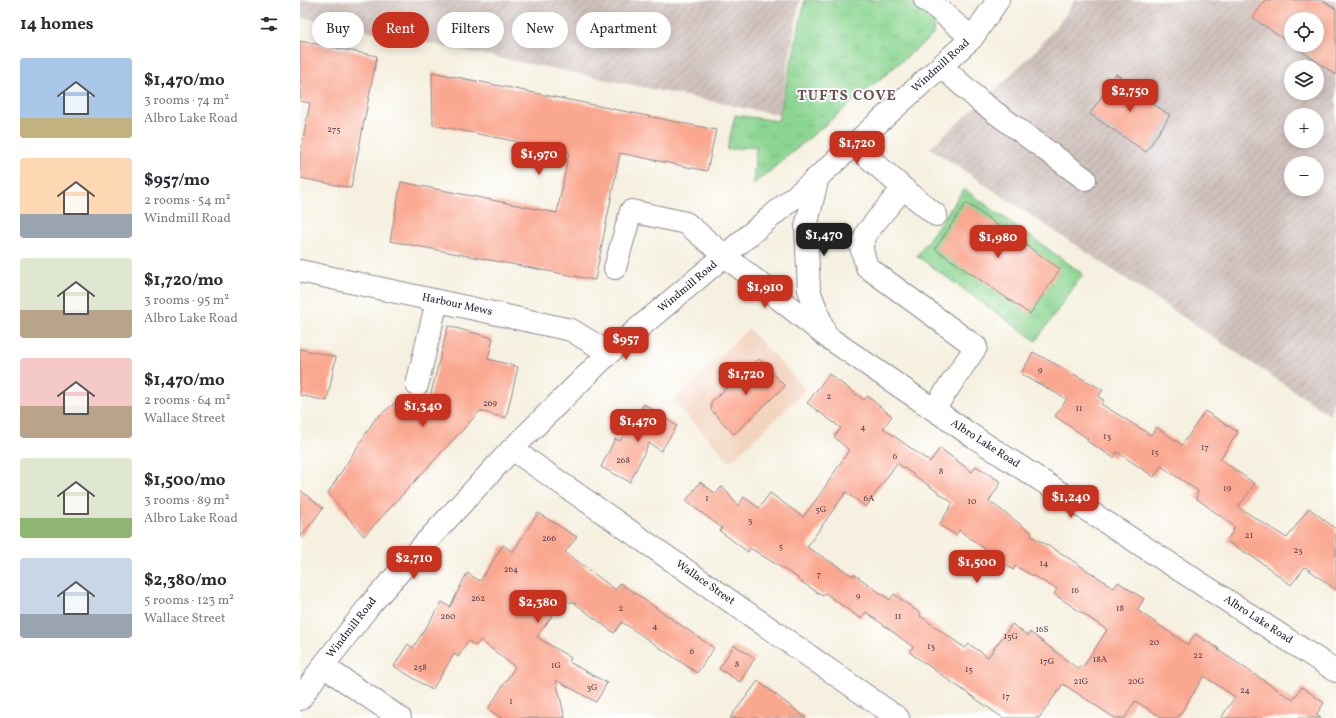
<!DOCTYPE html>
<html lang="en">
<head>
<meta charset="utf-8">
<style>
	body { margin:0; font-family:Vollkorn,serif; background:#f7f7f7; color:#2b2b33; height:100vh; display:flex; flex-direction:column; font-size:15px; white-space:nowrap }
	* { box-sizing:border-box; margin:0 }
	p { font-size:13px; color:#7c7c81 }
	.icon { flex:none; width:22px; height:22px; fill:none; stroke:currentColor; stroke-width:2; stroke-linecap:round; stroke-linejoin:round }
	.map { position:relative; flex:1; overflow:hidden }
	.details { display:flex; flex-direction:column; background:#fff; width:300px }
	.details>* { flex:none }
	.banner { position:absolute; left:12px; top:12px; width:380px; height:36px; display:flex; gap:8px }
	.fabs { position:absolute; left:984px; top:12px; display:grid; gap:8px }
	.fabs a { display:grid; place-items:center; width:40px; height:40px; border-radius:50%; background:#fff; box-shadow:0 2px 10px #0003; font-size:20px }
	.price { position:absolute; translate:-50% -34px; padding:0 9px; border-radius:8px; background:#c8321e; color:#fff; font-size:13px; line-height:26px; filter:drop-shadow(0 1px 2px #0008) }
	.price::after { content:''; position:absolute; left:50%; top:24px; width:12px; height:9px; margin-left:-6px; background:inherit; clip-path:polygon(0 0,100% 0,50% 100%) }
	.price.on { background:#222; color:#fff }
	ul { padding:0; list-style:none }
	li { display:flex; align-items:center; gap:12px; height:100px; padding:0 20px }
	li span { display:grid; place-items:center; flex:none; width:112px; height:80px; border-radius:4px; color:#555 }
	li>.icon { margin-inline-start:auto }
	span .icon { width:48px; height:48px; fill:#fffc; stroke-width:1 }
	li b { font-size:17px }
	h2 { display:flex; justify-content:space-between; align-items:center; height:48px; padding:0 20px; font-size:17px }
	.pill { padding:0 14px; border-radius:18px; background:#fff; box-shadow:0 2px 10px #0003; font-size:14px; line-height:36px }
	.pill.on { background:#c8321e; color:#fff }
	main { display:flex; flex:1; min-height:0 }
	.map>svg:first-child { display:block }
	.built { fill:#f3d4bf }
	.industrial { fill:url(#industrial-furrows); fill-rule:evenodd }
	.grass { fill:url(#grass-tufts); stroke:#577c66 }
	.building { fill:#faa790; fill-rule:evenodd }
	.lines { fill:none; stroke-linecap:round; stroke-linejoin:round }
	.minor-casing { stroke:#8c898d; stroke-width:24 }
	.major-casing { stroke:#8c898d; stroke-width:24 }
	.minor { stroke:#fff; stroke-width:22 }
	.major { stroke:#fff; stroke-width:22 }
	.labels { text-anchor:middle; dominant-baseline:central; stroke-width:3.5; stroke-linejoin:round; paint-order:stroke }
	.number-label { font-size:9px; fill:#584350 }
	.street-label { font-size:11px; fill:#22223b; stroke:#fff }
	.district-label { font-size:15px; font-weight:bold; letter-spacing:1px; fill:#6e5159; stroke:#fff }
</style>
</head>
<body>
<main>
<section class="details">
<h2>14 homes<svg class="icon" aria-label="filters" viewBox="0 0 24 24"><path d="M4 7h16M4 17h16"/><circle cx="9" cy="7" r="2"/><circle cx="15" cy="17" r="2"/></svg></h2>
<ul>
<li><span style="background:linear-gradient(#a9c7e8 75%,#c2b280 0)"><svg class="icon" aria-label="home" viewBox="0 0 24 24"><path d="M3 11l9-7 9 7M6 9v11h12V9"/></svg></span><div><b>$1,470/mo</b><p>3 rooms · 74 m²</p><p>Albro Lake Road</p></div></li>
<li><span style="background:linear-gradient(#ffd9b3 70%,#9aa5b1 0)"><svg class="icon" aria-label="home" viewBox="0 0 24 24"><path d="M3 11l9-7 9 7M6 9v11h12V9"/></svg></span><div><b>$957/mo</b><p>2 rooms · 54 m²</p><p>Windmill Road</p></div></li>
<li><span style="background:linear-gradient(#dfe7d0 65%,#b9a48a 0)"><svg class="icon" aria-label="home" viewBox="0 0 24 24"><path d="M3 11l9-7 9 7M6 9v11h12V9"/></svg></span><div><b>$1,720/mo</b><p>3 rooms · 95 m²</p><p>Albro Lake Road</p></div></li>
<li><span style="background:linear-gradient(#f6c9c9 60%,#b9a48a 0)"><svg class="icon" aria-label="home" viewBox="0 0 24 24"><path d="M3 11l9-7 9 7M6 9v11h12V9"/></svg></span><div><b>$1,470/mo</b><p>2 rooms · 64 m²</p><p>Wallace Street</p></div></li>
<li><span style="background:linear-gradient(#dfe7d0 75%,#8fb573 0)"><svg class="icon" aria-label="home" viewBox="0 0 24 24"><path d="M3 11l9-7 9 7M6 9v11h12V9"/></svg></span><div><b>$1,500/mo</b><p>3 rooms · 89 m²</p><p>Albro Lake Road</p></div></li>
<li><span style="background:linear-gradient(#c9d6e8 70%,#9aa5b1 0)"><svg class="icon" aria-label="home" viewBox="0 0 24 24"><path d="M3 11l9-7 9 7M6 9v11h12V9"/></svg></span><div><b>$2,380/mo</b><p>5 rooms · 123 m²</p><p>Wallace Street</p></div></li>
</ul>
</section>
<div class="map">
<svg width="1036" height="718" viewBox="0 0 1036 718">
	<defs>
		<pattern id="industrial-furrows" width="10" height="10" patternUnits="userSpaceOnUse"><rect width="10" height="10" fill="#cfc0bb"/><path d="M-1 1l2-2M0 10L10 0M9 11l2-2" fill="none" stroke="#b1a5a2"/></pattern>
		<pattern id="grass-tufts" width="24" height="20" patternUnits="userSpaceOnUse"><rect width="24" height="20" fill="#8cd692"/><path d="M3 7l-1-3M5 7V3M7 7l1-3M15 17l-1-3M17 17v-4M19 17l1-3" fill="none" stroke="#78b77f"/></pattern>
	</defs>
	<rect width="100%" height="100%" fill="#fff"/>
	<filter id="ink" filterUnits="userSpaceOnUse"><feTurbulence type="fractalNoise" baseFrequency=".025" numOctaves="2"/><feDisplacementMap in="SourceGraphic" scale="8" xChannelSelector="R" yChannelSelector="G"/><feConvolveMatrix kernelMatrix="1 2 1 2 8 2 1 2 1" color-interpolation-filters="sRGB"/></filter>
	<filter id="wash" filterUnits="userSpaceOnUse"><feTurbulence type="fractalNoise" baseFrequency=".012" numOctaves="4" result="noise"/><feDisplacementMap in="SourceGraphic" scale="16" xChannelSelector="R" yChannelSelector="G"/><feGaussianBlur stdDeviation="0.9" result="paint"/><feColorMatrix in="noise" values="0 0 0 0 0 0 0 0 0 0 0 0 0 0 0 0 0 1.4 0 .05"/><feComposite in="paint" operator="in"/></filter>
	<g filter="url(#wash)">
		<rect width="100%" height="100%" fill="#f5f0df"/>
		<path class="built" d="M449 329 506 390 430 462 373 401Z"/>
		<path class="industrial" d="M0 0H500L479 115 0 17Z
			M774 0H1036V393L1030 415 630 148 701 84 737 49 767 13ZM991 19H1017V45H991ZM991 67H1017V93H991ZM991 115H1017V141H991ZM991 163H1017V189H991Z"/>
		<path class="grass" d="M505 0H607L634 18 633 35 471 170 453 184 456 146 427 150 435 115 478 121Z
			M664 189 783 274 736 341 617 256Z"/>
		<g id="blocks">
			<path class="building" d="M965 0H1022L1036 9V75L993 45H1017V19H991V44L953 18Z
				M0 41 77 56 51 188 0 178V156L10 103 0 101Z
				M132 72 416 130 407 171 320 153 295 280 90 241 101 182 257 213 269 152 133 125Z
				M816 74 849 96 847 100 870 115 846 152 790 114Z
				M666 203 760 269 730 314 635 249Z
				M148 326 193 338 188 359 218 367 206 418 180 411 64 536 28 493 75 419 96 402 128 405Z
				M0 349 36 357 27 401 0 395Z
				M733 352 803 390 798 397 804 400 801 404 851 435 856 427 882 445 905 411 938 432 920 459 955 484 938 507 987 538 1009 508 1036 529V590L1005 567 991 585 962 563 927 541 935 527 896 498 898 491 861 466 854 477 817 452 814 458 787 441 788 439 755 416 767 399 721 374Z
				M459 359 485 386 434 434 411 410V402Z
				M529 374 564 400 567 396 592 416 583 428 630 462 640 448 672 472 676 466 701 482 689 501 732 533 731 536 761 553 814 588 818 582 844 599 837 610 888 645 895 634 919 649 918 650 993 700 1002 687 1024 703 1016 715 1021 718H921L935 697 904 676 878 718H863L835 701 825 718H815L763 684 739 718H703L609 652 613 647 566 612 561 619 525 593 523 596 497 579 498 578 450 548 448 552 420 531 422 528 386 501 400 482 416 494 422 486 438 506 444 497 459 508 470 493 503 517 521 493 549 450 534 437 541 428 507 403ZM597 463 653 503 639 525 656 535 659 530 713 570 715 566 757 589 754 594 807 630 783 667 780 666 778 669 730 632 728 636 712 624 688 657 669 644 665 648 620 616 621 614 594 594 590 600 554 574 553 576 507 547 546 492 566 507Z
				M344 404 377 426 361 451 349 443 330 482 301 467 315 439 320 441Z
				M0 490 23 508 0 538Z
				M238 513 277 537 265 552 316 590 320 583 414 648 397 673 322 622 314 633 272 601 271 603 264 599 237 637 271 658 269 662 307 683 296 702 256 680 265 718H201L188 709 215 667 180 640 176 646 168 641 158 657 154 654 132 690 94 666 108 644 113 648 142 602 150 607 167 573 180 581 203 545 213 552Z
				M434 645 455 658 440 682 419 669Z
				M458 681 506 718H430Z"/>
		</g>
	</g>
	<g filter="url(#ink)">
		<use href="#blocks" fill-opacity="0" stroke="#8c898d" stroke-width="1"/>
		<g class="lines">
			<defs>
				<path id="minor" d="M625 0 639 10 672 38
					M641 66 681 102 785 179
					M554 145 603 188 636 215
					M603 188 567 232 561 247 567 267 676 347 634 409
					M315 268 331 211 386 223 425 256
					M0 271 271 330 309 353
					M117 385 137 301
					M212 449 598 718
					M23 666 100 718"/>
				<path id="major" d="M518 177 506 227 509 290 526 336
					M425 256 526 336 671 435 1036 671
					M0 699 23 666 69 606 126 542 212 449 309 353 518 177 672 38 698 0"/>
			</defs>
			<use href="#minor" class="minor-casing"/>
			<use href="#major" class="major-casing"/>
			<use href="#minor" class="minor"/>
			<use href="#major" class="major"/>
		</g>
	</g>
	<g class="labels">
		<g class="number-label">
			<text x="34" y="129">275</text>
			<text x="740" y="370">9</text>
			<text x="529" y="396">2</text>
			<text x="190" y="403">269</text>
			<text x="779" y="408">11</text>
			<text x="563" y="427">4</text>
			<text x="807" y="436">13</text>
			<text x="905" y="447">17</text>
			<text x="855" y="452">15</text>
			<text x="595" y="456">6</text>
			<text x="323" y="460">268</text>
			<text x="641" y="471">8</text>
			<text x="927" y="488">19</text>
			<text x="407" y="498">1</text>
			<text x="569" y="498">6A</text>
			<text x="672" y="501">10</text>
			<text x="521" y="509">5G</text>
			<text x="450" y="520">3</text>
			<text x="949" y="535">21</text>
			<text x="249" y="538">266</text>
			<text x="481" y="546">5</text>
			<text x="998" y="550">23</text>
			<text x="744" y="563">14</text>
			<text x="211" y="569">264</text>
			<text x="519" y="574">7</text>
			<text x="775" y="590">16</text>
			<text x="558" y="596">9</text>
			<text x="178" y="598">262</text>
			<text x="321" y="608">2</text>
			<text x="820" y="608">18</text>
			<text x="148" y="616">260</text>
			<text x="598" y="616">11</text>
			<text x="355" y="626">4</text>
			<text x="742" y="629">16S</text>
			<text x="711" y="636">15G</text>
			<text x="854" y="642">20</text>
			<text x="631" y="646">13</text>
			<text x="392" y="651">6</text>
			<text x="898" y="655">22</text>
			<text x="800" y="659">18A</text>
			<text x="747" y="661">17G</text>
			<text x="437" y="664">8</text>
			<text x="256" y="665">1G</text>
			<text x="120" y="667">258</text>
			<text x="669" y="669">15</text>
			<text x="781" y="681">21G</text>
			<text x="836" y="681">20G</text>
			<text x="292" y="687">3G</text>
			<text x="945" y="690">24</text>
			<text x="706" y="696">17</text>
			<text x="211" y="701">1</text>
		</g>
		<g class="street-label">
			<text transform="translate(641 66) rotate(-42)">Windmill Road</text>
			<text transform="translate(388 287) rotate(-40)">Windmill Road</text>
			<text transform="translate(157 305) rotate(12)">Harbour Mews</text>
			<text transform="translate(685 444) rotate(33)">Albro Lake Road</text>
			<text transform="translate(405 583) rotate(35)">Wallace Street</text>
			<text transform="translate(958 620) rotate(33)">Albro Lake Road</text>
			<text transform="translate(52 628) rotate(-52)">Windmill Road</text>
		</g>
		<g class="district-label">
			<text x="547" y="96">TUFTS COVE</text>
		</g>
	</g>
</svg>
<div class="fabs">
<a><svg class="icon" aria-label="locate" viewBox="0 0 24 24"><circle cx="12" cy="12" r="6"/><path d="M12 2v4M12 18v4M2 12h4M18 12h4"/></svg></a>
<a><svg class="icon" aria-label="layers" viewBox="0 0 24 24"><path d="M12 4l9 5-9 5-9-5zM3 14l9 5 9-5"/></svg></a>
<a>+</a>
<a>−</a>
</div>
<b class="price" style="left:830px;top:113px">$2,750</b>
<b class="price" style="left:557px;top:165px">$1,720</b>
<b class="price" style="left:239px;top:176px">$1,970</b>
<b class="price on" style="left:524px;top:257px">$1,470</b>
<b class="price" style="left:698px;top:259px">$1,980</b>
<b class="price" style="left:465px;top:309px">$1,910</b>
<b class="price" style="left:326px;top:361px">$957</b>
<b class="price" style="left:446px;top:396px">$1,720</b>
<b class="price" style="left:123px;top:428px">$1,340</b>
<b class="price" style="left:338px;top:443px">$1,470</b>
<b class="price" style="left:771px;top:519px">$1,240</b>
<b class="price" style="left:114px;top:580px">$2,710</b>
<b class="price" style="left:677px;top:584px">$1,500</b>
<b class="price" style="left:238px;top:624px">$2,380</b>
<div class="banner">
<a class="pill">Buy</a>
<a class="pill on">Rent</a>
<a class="pill">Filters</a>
<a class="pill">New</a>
<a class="pill">Apartment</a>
</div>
</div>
</main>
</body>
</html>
